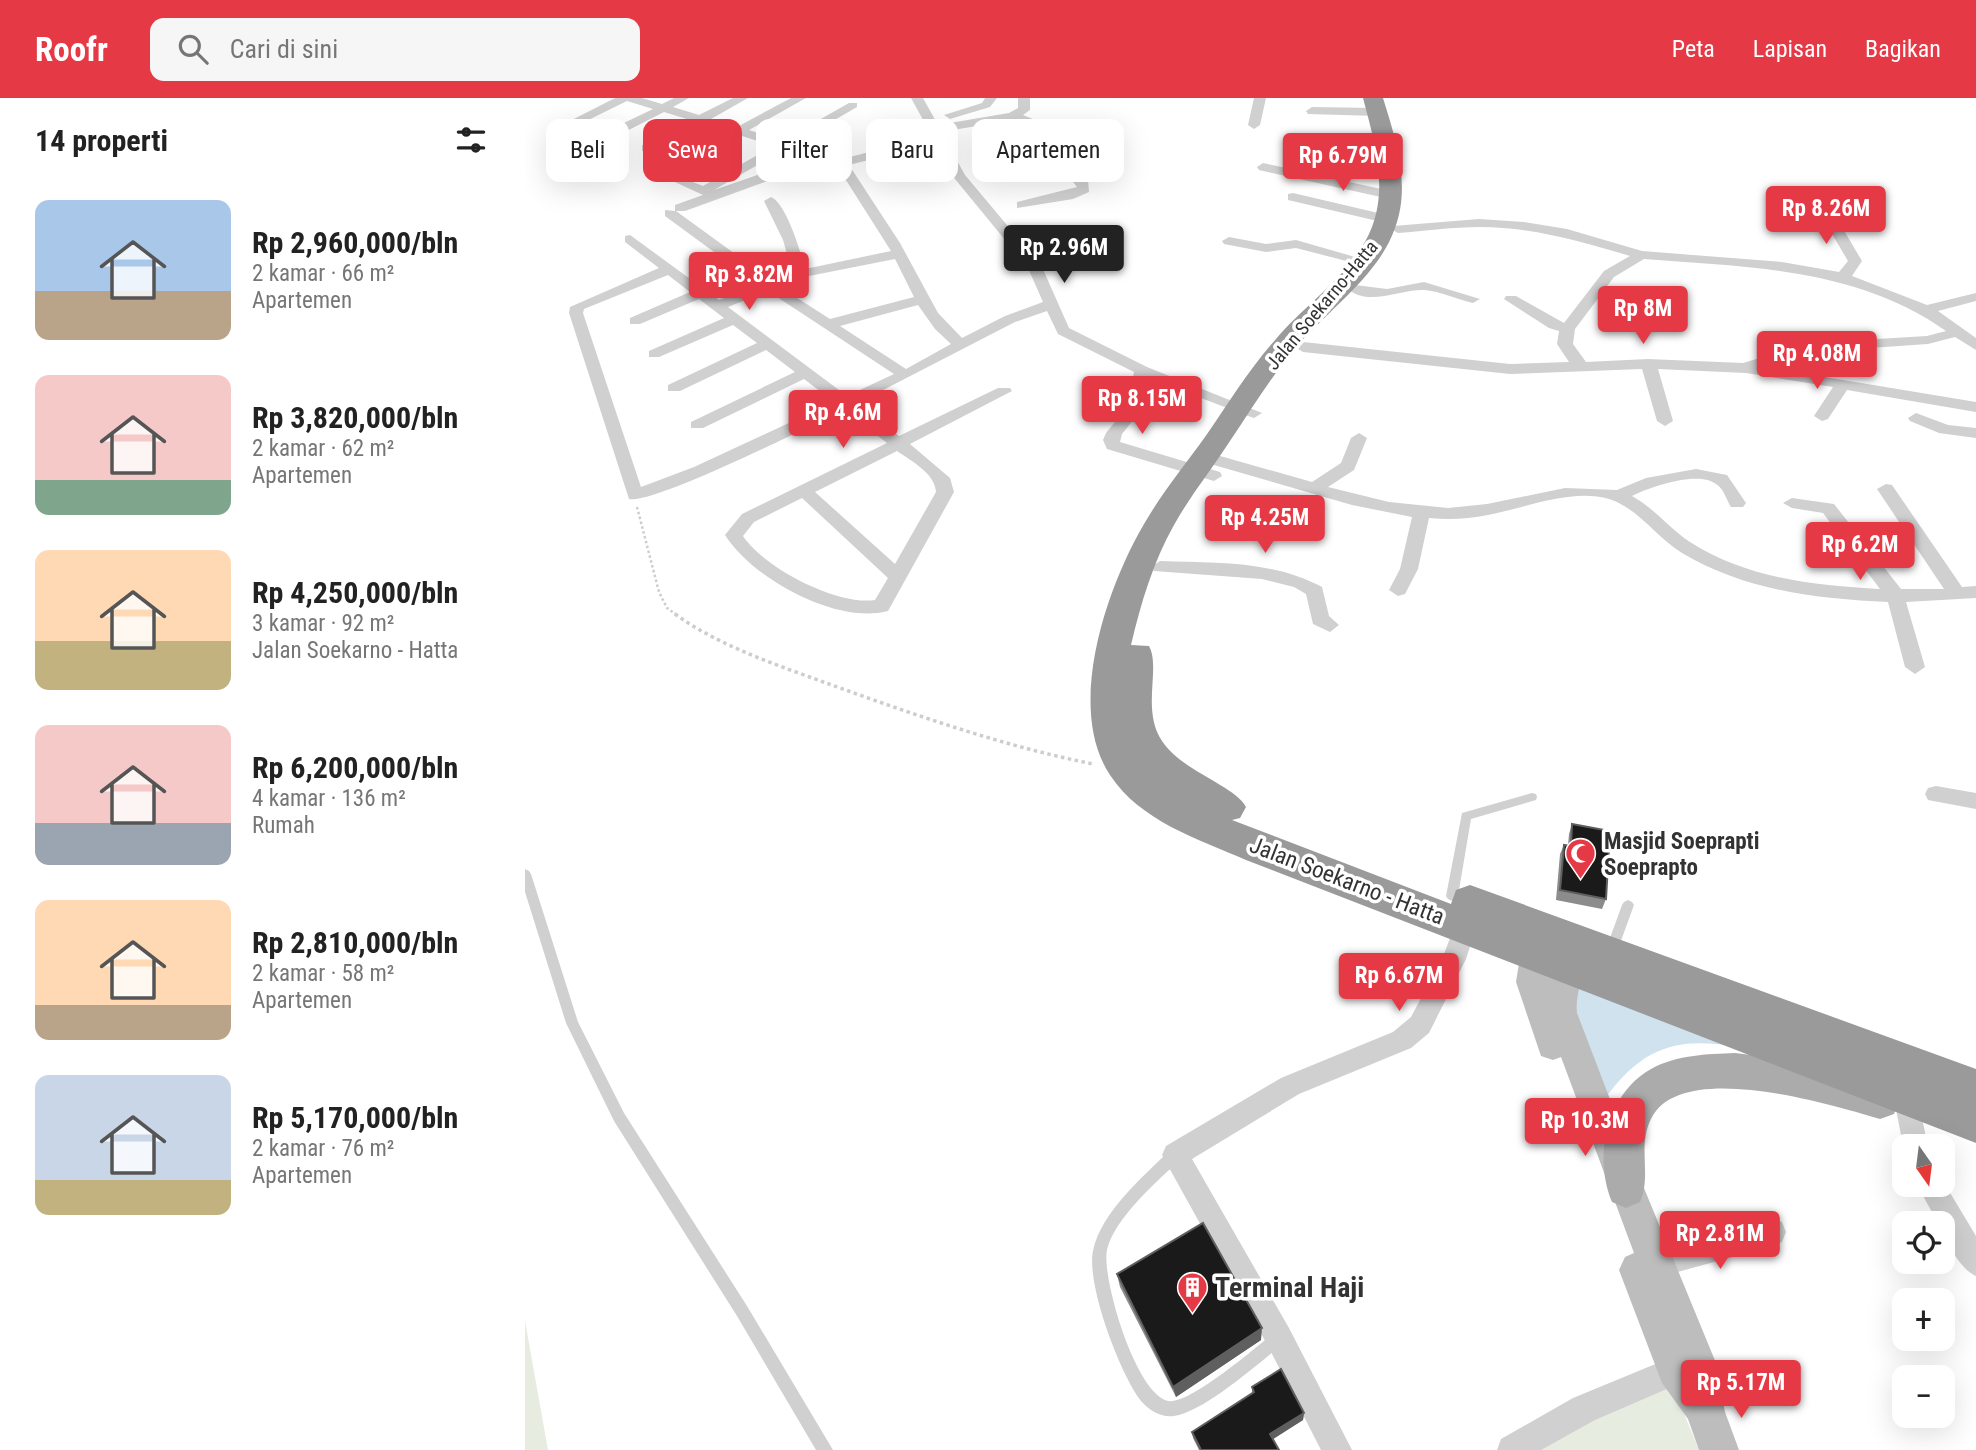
<!DOCTYPE html>
<html lang="id">
<head>
<meta charset="utf-8">
<style>
	body { margin:0; font-family:"Roboto Condensed",sans-serif; background:#f6f6f6; color:#222; height:100vh; display:flex; flex-direction:column; font-size:26px; white-space:nowrap }
	* { box-sizing:border-box; margin:0 }
	p { font-size:23px; color:#767676 }
	.icon { flex:none; width:38px; height:38px; fill:none; stroke:currentColor; stroke-width:2; stroke-linecap:round; stroke-linejoin:round }
	.map { position:relative; flex:1; overflow:hidden }
	.sheet { display:flex; flex-direction:column; background:#fff; width:525px }
	.sheet>* { flex:none }
	.hud { position:absolute; left:21px; top:21px; width:665px; height:63px; display:flex; gap:14px }
	.needle { width:46px; rotate:166deg }
	.buttons { position:absolute; left:1367px; top:1036px; display:grid; gap:14px }
	.buttons a { display:grid; place-items:center; width:63px; height:63px; border-radius:14px; background:#fff; box-shadow:0 7px 28px #0002; font-size:35px }
	.price { position:absolute; translate:-50% -60px; padding:0 16px; border-radius:7px; background:#e63946; color:#fff; font-size:23px; line-height:46px; filter:drop-shadow(0 2px 4px #0008) }
	.price::after { content:''; position:absolute; left:50%; top:42px; width:21px; height:16px; margin-left:-10px; background:inherit; clip-path:polygon(0 0,100% 0,50% 100%) }
	.price.active { background:#222; color:#fff }
	ul { padding:0; list-style:none }
	li { display:flex; align-items:center; gap:21px; height:175px; padding:0 35px }
	li span { display:grid; place-items:center; flex:none; width:196px; height:140px; border-radius:14px; color:#555 }
	li>.icon { margin-inline-start:auto }
	span .icon { width:84px; height:84px; fill:#fffc; stroke-width:1 }
	li b { font-size:30px }
	h2 { display:flex; justify-content:space-between; align-items:center; height:84px; padding:0 35px; font-size:30px }
	.chip { padding:0 24px; border-radius:14px; background:#fff; box-shadow:0 7px 28px #0002; font-size:24px; line-height:63px }
	.chip.active { background:#e63946; color:#fff }
	header { display:flex; align-items:center; gap:42px; box-sizing:border-box; height:98px; padding:0 35px; background:#e63946; color:#fff }
	header strong { font-size:33px }
	nav { display:flex; gap:38px; margin-inline-start:auto; font-size:24px }
	.search { width:490px; height:63px; background:#f6f6f6; display:flex; align-items:center; gap:18px; box-sizing:border-box; padding:0 24px; border-radius:14px; color:#767676; font-size:26px }
	main { display:flex; flex:1; min-height:0 }
	.map>svg:first-child { display:block }
	.green { fill:#e6ecdf }
	.water { fill:#cfe2ee }
	.lines { fill:none; stroke-linecap:round; stroke-linejoin:round }
	.path-far1 { stroke:#cdcdcd; stroke-width:2.5; stroke-dasharray:2.5 2.5; stroke-linecap:butt }
	.path { stroke:#cdcdcd; stroke-width:3.5; stroke-dasharray:3.5 3.5; stroke-linecap:butt }
	.lane { fill:#d0d0d0; fill-rule:evenodd }
	.street { fill:#d0d0d0; fill-rule:evenodd }
	.secondary { fill:#bdbdbd; fill-rule:evenodd }
	.primary { fill:#ababab; fill-rule:evenodd }
	.highway { fill:#9a9a9a; fill-rule:evenodd }
	.wall { fill:#8c8c8c }
	.shaded-wall { fill:#5f5f5f }
	.building { fill:#1a1a1a; stroke:#5f5f5f; stroke-width:2 }
	.labels { text-anchor:middle; dominant-baseline:central; stroke-width:7; stroke-linejoin:round; paint-order:stroke }
	.far-street-label { font-size:19px; fill:#333; stroke:#fff }
	.poi-label { font-size:23px; font-weight:bold; fill:#333; stroke:#fff; text-anchor:start }
	.street-label { font-size:23px; fill:#333; stroke:#fff }
	.near-poi-label { font-size:28px; font-weight:bold; fill:#333; stroke:#fff; text-anchor:start }
</style>
</head>
<body>
<header>
<strong>Roofr</strong>
<div class="search"><svg class="icon" aria-label="search" viewBox="0 0 24 24"><circle cx="10" cy="10" r="6"/><path d="M15 15l6 6"/></svg>Cari di sini</div>
<nav><a>Peta</a><a>Lapisan</a><a>Bagikan</a></nav>
</header>
<main>
<section class="sheet">
<h2>14 properti<svg class="icon" aria-label="filters" viewBox="0 0 24 24"><path d="M4 7h16M4 17h16"/><circle cx="9" cy="7" r="2"/><circle cx="15" cy="17" r="2"/></svg></h2>
<ul>
<li><span style="background:linear-gradient(#a9c7e8 65%,#b9a48a 0)"><svg class="icon" aria-label="home" viewBox="0 0 24 24"><path d="M3 11l9-7 9 7M6 9v11h12V9"/></svg></span><div><b>Rp 2,960,000/bln</b><p>2 kamar · 66 m²</p><p>Apartemen</p></div></li>
<li><span style="background:linear-gradient(#f6c9c9 75%,#7fa58c 0)"><svg class="icon" aria-label="home" viewBox="0 0 24 24"><path d="M3 11l9-7 9 7M6 9v11h12V9"/></svg></span><div><b>Rp 3,820,000/bln</b><p>2 kamar · 62 m²</p><p>Apartemen</p></div></li>
<li><span style="background:linear-gradient(#ffd9b3 65%,#c2b280 0)"><svg class="icon" aria-label="home" viewBox="0 0 24 24"><path d="M3 11l9-7 9 7M6 9v11h12V9"/></svg></span><div><b>Rp 4,250,000/bln</b><p>3 kamar · 92 m²</p><p>Jalan Soekarno - Hatta</p></div></li>
<li><span style="background:linear-gradient(#f6c9c9 70%,#9aa5b1 0)"><svg class="icon" aria-label="home" viewBox="0 0 24 24"><path d="M3 11l9-7 9 7M6 9v11h12V9"/></svg></span><div><b>Rp 6,200,000/bln</b><p>4 kamar · 136 m²</p><p>Rumah</p></div></li>
<li><span style="background:linear-gradient(#ffd9b3 75%,#b9a48a 0)"><svg class="icon" aria-label="home" viewBox="0 0 24 24"><path d="M3 11l9-7 9 7M6 9v11h12V9"/></svg></span><div><b>Rp 2,810,000/bln</b><p>2 kamar · 58 m²</p><p>Apartemen</p></div></li>
<li><span style="background:linear-gradient(#c9d6e8 75%,#c2b280 0)"><svg class="icon" aria-label="home" viewBox="0 0 24 24"><path d="M3 11l9-7 9 7M6 9v11h12V9"/></svg></span><div><b>Rp 5,170,000/bln</b><p>2 kamar · 76 m²</p><p>Apartemen</p></div></li>
</ul>
</section>
<div class="map">
<svg width="1451" height="1352" viewBox="0 0 1451 1352">
	<rect width="100%" height="100%" fill="#fff"/>
	<path class="green" d="M0 1223 23 1352H0Z
		M1148 1289 1174 1352H1008L1084 1309Z"/>
	<path class="water" d="M1055 886 1267 957C1184 946 1135 923 1079 1002L1044 915Z"/>
	<g class="lines">
		<path class="path-far1" d="M112 409 134 494 142 510 152 517"/>
		<path class="path" d="M150 516C194 548 252 567 304 586 390 617 478 648 568 666"/>
		<path class="lane" d="M1007 695 1011 696 1012 699 1011 702 946 721 933 798 931 801 927 803 923 801 921 798 937 715Z
			M0 771 4 773 6 776 53 924 99 1015 222 1208 308 1352H291L212 1218 89 1023 41 925 0 794Z
			M1103 802 1107 804 1109 807 1093 851 1091 855 1087 856 1083 855 1081 851 1097 807 1099 804Z
			M650 1051 655 1052 657 1057 655 1062C632 1083 589 1121 582 1152 576 1180 614 1308 648 1303 672 1300 729 1251 749 1235L754 1233 759 1235 761 1240 759 1245C734 1265 679 1314 649 1318 636 1320 624 1312 616 1303 595 1276 561 1186 568 1153 576 1114 618 1079 645 1052Z"/>
		<path class="street" d="M90 0H117L137 6 149 0H164L148 9 174 17 208 0H223L186 21 212 29 266 0H281L224 32 257 43 324 5H332V9L268 46 317 61 407 38 386 0H398L413 27 484 15 493 10V0H505V12L498 17 515 24 563 81 564 94 548 101 492 110V104L552 89 507 30 499 25 487 22 416 34 440 77 517 169 544 230 622 269 737 315 729 320 723 318 624 280 623 284 632 292 597 336 595 344 695 374 697 378 689 383 582 351 578 342 581 335 615 293 607 285 609 274 533 236 522 213 490 224 331 306 374 338 473 290H485L487 293 385 346 425 380 429 394 363 513C311 527 227 480 200 437L217 416 362 345 319 312C287 327 128 407 104 401L44 215 45 209 134 170 100 144V138L105 137 194 202 234 187 140 118V112L150 113V107L178 97 139 79 145 75 178 88 248 48 214 37 160 67H152V61L203 34 177 26 125 53H117V47L165 22 139 14 88 40H80V34L128 11 102 3 49 29 39 26ZM410 45 430 81 503 170 518 204 480 218 437 240 413 215 375 145 324 67ZM260 51 284 59 189 92ZM297 63 312 68 366 153 280 171C276 154 261 105 246 99L239 103 258 142 267 174 246 182 151 113H160ZM370 161 389 199 305 221 255 189 279 179ZM143 177 165 194 105 220V226H115L174 201 199 220 124 253V259H134L208 227 232 245 143 287V293H155L241 252 270 274 166 324V330H178L279 281 309 304 169 369 116 389 58 215 59 211ZM243 193 369 276 322 298 203 209ZM393 207 410 231 426 246 381 271 315 228ZM372 353C386 363 410 375 411 394L370 466 290 394ZM277 400 363 480 350 502C312 508 238 469 218 438L229 424Z
			M460 0H472L465 9 425 21 419 17 457 5Z
			M729 0H741L735 27 729 31 723 27Z
			M787 9 852 10 858 14 852 18 783 16 781 13Z
			M738 65 865 93 871 97 865 101 734 72 732 69Z
			M768 95 866 118 868 121 861 125 763 102V96Z
			M1304 115 1311 119 1337 163 1327 178 1402 207 1451 195V203L1413 213 1451 240V252L1430 239 1403 246 1286 254 1240 269 1451 304V314L1322 292 1303 321 1297 323 1289 318 1308 289 1221 275 1133 271 1148 323 1140 328 1132 323 1117 271 985 276 778 254 770 249 778 244 985 266 1044 264 1032 246 1034 233 1024 230 979 201 981 198H991L1039 225 1079 173 1105 158C1055 143 1007 129 955 129 928 129 900 133 873 135L866 131 868 128 954 121 999 124 1042 131 1117 153 1257 164 1314 174 1323 163 1297 119ZM1119 161C1223 169 1332 170 1421 233L1402 238 1285 245 1218 265 1123 261 1061 264 1048 246 1050 231 1089 179Z
			M704 139 741 146 771 142 844 163 837 167 771 150 741 154 699 146 697 143Z
			M899 184 955 201 948 205C933 202 915 193 899 192 876 191 843 209 823 191L830 187 862 191Z
			M1391 315 1423 327 1451 330V340L1414 335 1385 323 1383 320Z
			M834 335 842 340 829 372 803 389 864 404 923 410 962 406 1040 390 1092 392 1121 380 1171 371 1202 377 1221 405 1218 409H1206C1201 401 1199 391 1191 386 1174 372 1124 389 1107 398 1129 410 1144 430 1165 444 1223 481 1289 487 1355 491L1298 415 1267 410 1258 405 1267 400 1309 406 1376 491H1419L1352 391 1361 386 1367 387 1437 489 1451 488V500L1381 504 1400 569 1390 576 1380 569 1363 504C1291 501 1219 492 1157 455 1131 439 1113 410 1084 401 1047 390 1000 410 963 417 943 421 924 422 904 420L893 471 880 496 873 498 864 492 875 471 887 419 827 407 675 363 673 359 681 354 787 384 816 365 826 340Z
			M635 463C689 465 747 462 797 489L804 518 814 527 805 534 788 526 781 496 769 489 737 481 629 473 626 469Z
			M1411 688 1451 695V711L1403 702 1400 696 1403 690Z
			M944 807 952 810 955 817 941 861 904 935 886 950 774 996 667 1061 764 1230 827 1352H796L744 1250 637 1057 641 1048 756 980 868 934 886 919 918 859 936 810Z
			M1384 999 1393 1002 1403 1048H1379V1053L1371 1011 1375 1002Z
			M1418 1083 1451 1138V1178C1436 1172 1418 1142 1418 1125H1413L1392 1087H1418Z
			M1247 1120 1257 1124 1261 1134 1257 1144 1247 1148 1131 1180 1121 1176 1117 1166 1121 1156 1131 1152Z
			M1162 1253 1172 1258 1177 1268 1172 1278 1070 1322 1016 1352H972L976 1341 1048 1300Z"/>
		<path class="secondary" d="M1014 821 1025 825 1029 834 1024 877 1035 840 1046 836 1057 840C1067 862 1049 891 1052 915L1119 1090 1191 1265 1200 1314 1214 1352H1174L1163 1321 1137 1285 1094 1172 1100 1159 1109 1155 1036 959 1028 962 1016 958 991 884 999 834 1003 825Z"/>
		<path class="primary" d="M1210 955C1264 961 1318 970 1369 990L1374 1003 1369 1016 1355 1021C1307 1007 1155 960 1126 1021 1112 1049 1127 1077 1115 1104L1101 1110 1087 1104C1068 1059 1081 996 1126 971 1151 957 1182 956 1210 955Z"/>
		<path class="highway" d="M838 0H858C871 42 886 87 870 130 853 179 801 213 769 252 745 280 726 312 705 343 687 371 665 398 649 427 628 464 616 505 606 547L624 548C636 570 616 612 637 643 658 674 709 687 721 709L715 720 707 722 926 806 931 792 945 787 1451 971V1045L721 762C673 741 615 723 585 677 540 609 582 489 619 426 637 395 659 368 680 339 703 306 724 271 751 241 781 205 830 174 847 129 863 87 849 42 838 0Z"/>
	</g>
	<path class="wall" d="M1047 726 1081 801 1077 811 1031 802 1035 756 1039 747H1043L1044 736Z
		M592 1176 736 1242 651 1299 595 1189Z
		M727 1289 779 1315 778 1322 748 1341 754 1352H674L668 1340 667 1334 727 1296Z"/>
	<path class="shaded-wall" d="M737 1230 736 1242 651 1299 648 1289Z
		M779 1315 778 1322 745 1343V1336Z"/>
	<path class="building" d="M1047 726 1085 733 1081 801 1035 792 1039 747 1046 748Z
		M678 1125 737 1230 648 1289 592 1176Z
		M756 1271 779 1315 745 1336 754 1352H676L667 1334 729 1294 727 1289Z"/>
	<defs>
		<symbol id="mosque-pin" viewBox="-11 -11 22 30"><path d="M0 17L-7.5 6A9.5 9.5 0 1 1 7.5 6Z" fill="#e63946" stroke="#fff"/><path d="M3.5-4.9A6 6 0 1 0 3.5 4.9A5 5 0 1 1 3.5-4.9Z" fill="#fff"/></symbol>
		<symbol id="building-pin" viewBox="-11 -11 22 30"><path d="M0 17L-7.5 6A9.5 9.5 0 1 1 7.5 6Z" fill="#e63946" stroke="#fff"/><path d="M-4-6H4V6H1V3H-1V6H-4ZM-2.5-4.3h1.7v1.8h-1.7ZM.8-4.3h1.7v1.8H.8ZM-2.5-1h1.7V.8h-1.7ZM.8-1h1.7V.8H.8Z" fill="#fff"/></symbol>
	</defs>
	<g fill-rule="evenodd">
		<use href="#mosque-pin" x="1038" y="738" width="35" height="47"/>
		<use href="#building-pin" x="650" y="1172" width="35" height="47"/>
	</g>
	<g class="labels">
		<g class="far-street-label">
			<text transform="translate(797 207) rotate(-50)">Jalan Soekarno-Hatta</text>
		</g>
		<g class="poi-label">
			<text x="1079" y="743">Masjid Soeprapti<tspan x="1079" dy="26">Soeprapto</tspan></text>
		</g>
		<g class="street-label">
			<text transform="translate(822 783) rotate(21)">Jalan Soekarno - Hatta</text>
		</g>
		<g class="near-poi-label">
			<text x="690" y="1189">Terminal Haji</text>
		</g>
	</g>
</svg>
<div class="buttons">
<a><svg class="needle" viewBox="-14 -14 28 28"><path d="M0-13l5 13h-10z" fill="#e53935"/><path d="M0 13l5-13h-10z" fill="#767676"/></svg></a>
<a><svg class="icon" aria-label="locate" viewBox="0 0 24 24"><circle cx="12" cy="12" r="6"/><path d="M12 2v4M12 18v4M2 12h4M18 12h4"/></svg></a>
<a>+</a>
<a>−</a>
</div>
<b class="price" style="left:818px;top:95px">Rp 6.79M</b>
<b class="price" style="left:1301px;top:148px">Rp 8.26M</b>
<b class="price active" style="left:539px;top:187px">Rp 2.96M</b>
<b class="price" style="left:224px;top:214px">Rp 3.82M</b>
<b class="price" style="left:1118px;top:248px">Rp 8M</b>
<b class="price" style="left:1292px;top:293px">Rp 4.08M</b>
<b class="price" style="left:617px;top:338px">Rp 8.15M</b>
<b class="price" style="left:318px;top:352px">Rp 4.6M</b>
<b class="price" style="left:740px;top:457px">Rp 4.25M</b>
<b class="price" style="left:1335px;top:484px">Rp 6.2M</b>
<b class="price" style="left:874px;top:915px">Rp 6.67M</b>
<b class="price" style="left:1060px;top:1060px">Rp 10.3M</b>
<b class="price" style="left:1195px;top:1173px">Rp 2.81M</b>
<b class="price" style="left:1216px;top:1322px">Rp 5.17M</b>
<div class="hud">
<a class="chip">Beli</a>
<a class="chip active">Sewa</a>
<a class="chip">Filter</a>
<a class="chip">Baru</a>
<a class="chip">Apartemen</a>
</div>
</div>
</main>
</body>
</html>
